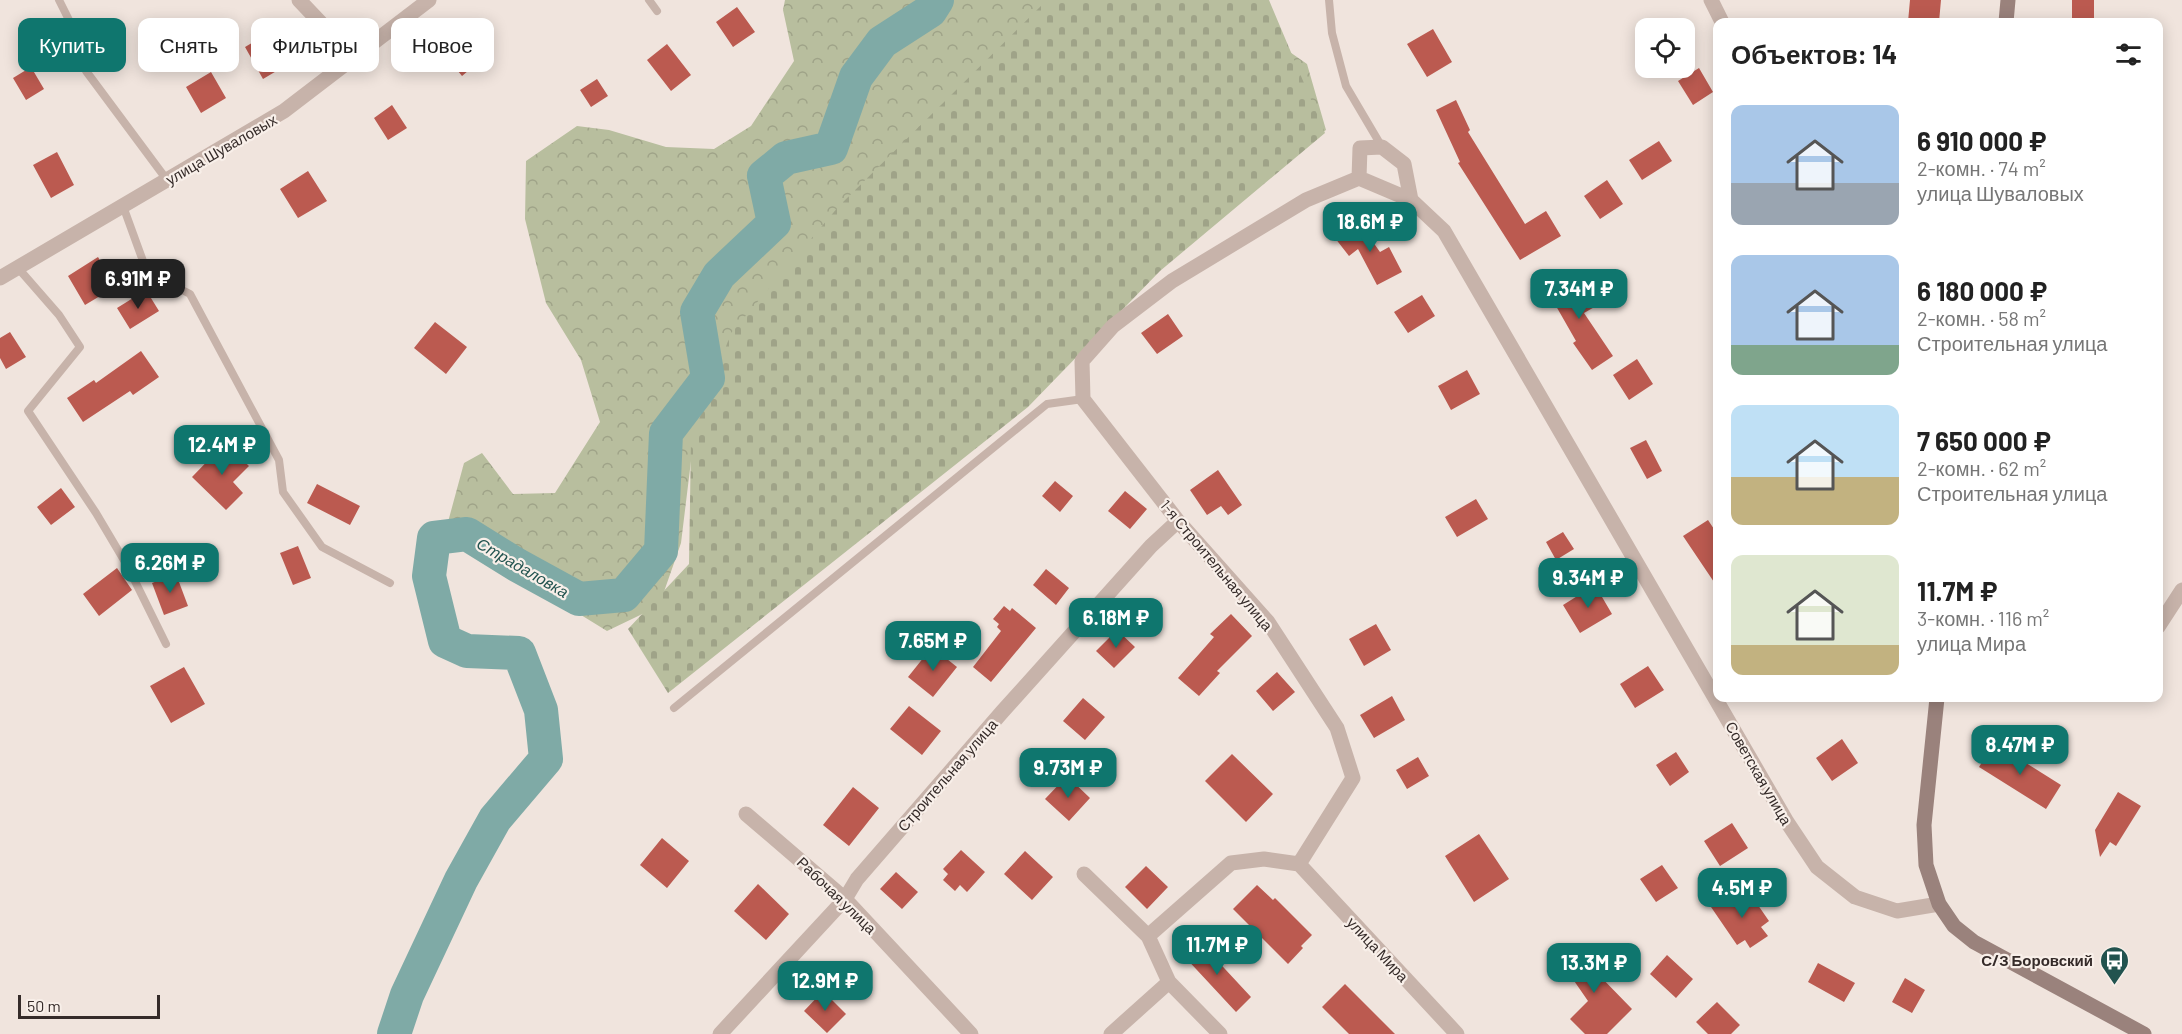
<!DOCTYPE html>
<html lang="ru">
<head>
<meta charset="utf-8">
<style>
	body { margin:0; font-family:Barlow,sans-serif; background:#f2f2f2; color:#222; height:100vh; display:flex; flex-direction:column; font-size:22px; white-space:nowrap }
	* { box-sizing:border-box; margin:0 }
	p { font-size:20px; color:#767676 }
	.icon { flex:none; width:33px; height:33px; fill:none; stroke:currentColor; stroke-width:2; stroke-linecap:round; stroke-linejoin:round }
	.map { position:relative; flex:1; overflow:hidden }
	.drawer { position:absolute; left:1713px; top:18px; width:450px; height:684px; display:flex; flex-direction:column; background:#fff; border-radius:12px; box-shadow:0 3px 15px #0003 }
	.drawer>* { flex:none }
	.guide { position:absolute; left:18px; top:18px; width:570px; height:54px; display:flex; gap:12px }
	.buttons { position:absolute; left:1635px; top:18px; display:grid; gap:12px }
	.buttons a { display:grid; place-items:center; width:60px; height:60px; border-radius:12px; background:#fff; box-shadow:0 3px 15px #0003; font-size:30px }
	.scale { position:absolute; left:18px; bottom:15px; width:142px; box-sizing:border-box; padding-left:6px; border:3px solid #352b29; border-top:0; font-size:16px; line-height:21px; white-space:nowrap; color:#352b29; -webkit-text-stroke:4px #f8efe9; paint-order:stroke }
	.price { position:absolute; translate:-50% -51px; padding:0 14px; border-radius:12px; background:#0f766e; color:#fff; font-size:20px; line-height:39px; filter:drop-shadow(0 2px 3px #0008) }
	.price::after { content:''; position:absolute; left:50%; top:36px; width:18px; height:14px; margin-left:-9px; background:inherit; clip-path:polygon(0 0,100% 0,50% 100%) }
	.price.active { background:#222; color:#fff }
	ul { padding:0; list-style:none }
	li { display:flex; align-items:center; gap:18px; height:150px; padding:0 18px }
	li span { display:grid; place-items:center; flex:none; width:168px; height:120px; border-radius:12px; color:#555 }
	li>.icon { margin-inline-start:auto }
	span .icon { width:72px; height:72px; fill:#fffc; stroke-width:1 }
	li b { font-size:26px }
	h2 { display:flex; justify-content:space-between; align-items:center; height:72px; padding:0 18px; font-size:26px }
	.tag { padding:0 21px; border-radius:12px; background:#fff; box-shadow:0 3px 15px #0003; font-size:21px; line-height:54px }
	.tag.active { background:#0f766e; color:#fff }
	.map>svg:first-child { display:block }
	.forest { fill:url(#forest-crowns) }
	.cemetery { fill:url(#cemetery-stones) }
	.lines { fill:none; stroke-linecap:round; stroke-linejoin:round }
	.river { stroke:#7faaa6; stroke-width:34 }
	.building { fill:#bb5a50 }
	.lane { stroke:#c7b3aa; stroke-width:8 }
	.street { stroke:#c7b3aa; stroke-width:15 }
	.secondary { stroke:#9a827c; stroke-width:15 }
	.labels { text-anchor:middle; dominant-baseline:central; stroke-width:4.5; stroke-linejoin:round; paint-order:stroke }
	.street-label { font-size:15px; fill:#352b29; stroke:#f8efe9 }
	.poi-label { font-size:15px; font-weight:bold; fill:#352b29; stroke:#f8efe9; text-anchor:end }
	.water-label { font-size:16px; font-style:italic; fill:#22534f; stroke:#f8efe9 }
</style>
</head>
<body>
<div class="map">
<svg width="2182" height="1034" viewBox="0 0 2182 1034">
	<defs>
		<pattern id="forest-crowns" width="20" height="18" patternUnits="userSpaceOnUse" patternTransform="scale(1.5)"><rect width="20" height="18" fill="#b8be9e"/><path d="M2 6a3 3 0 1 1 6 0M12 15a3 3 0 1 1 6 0" fill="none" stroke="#9fa388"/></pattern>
		<pattern id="cemetery-stones" width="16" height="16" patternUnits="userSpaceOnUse" patternTransform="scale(1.5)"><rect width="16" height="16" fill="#b8be9e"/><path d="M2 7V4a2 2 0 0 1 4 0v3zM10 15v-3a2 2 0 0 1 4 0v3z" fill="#9fa388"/></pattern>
	</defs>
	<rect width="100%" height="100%" fill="#f0e4dd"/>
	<path class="forest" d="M785 0H1063L1254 27 1307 64 1326 130 1244 187 691 461 681 543 659 606 607 631 555 599 494 569 448 522 464 463 482 453 513 494 555 493 600 422 581 360 546 303 525 219 526 161 577 126 609 130 666 147 714 149 751 126 794 61 783 10Z"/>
	<path class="cemetery" d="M1047 0H1269L1325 133 1160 271 1028 407 668 693 628 629 689 564 691 441 731 333 839 206Z"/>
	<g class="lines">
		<path class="river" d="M394 1034 407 995 461 880 495 819 546 759 541 710 519 653 467 651 445 641 429 576 434 538 467 534 517 565 579 599 624 595 661 551 666 433 708 378 697 312 719 275 774 223 764 176 786 158 831 148 856 77 882 42 930 11 937 0"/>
	</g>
	<path class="building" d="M1910 0H1941L1939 22H1908Z
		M2072 0H2094V20H2072Z
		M737 7 755 32 733 47 716 22Z
		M1433 29 1452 62 1427 77 1407 44Z
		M272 31 290 63 263 79 245 47Z
		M470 35 487 55 462 76 445 55Z
		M667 44 691 75 671 91 647 60Z
		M31 67 44 89 26 100 13 78Z
		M1699 68 1713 92 1693 105 1678 81Z
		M211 72 226 98 201 113 186 87Z
		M597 79 608 96 591 107 580 90Z
		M1456 100 1470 130 1468 132 1525 224 1546 211 1561 236 1520 260 1458 163 1460 162 1436 110Z
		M392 105 407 128 388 140 374 118Z
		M1659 141 1672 161 1642 180 1629 160Z
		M57 152 74 185 51 198 33 165Z
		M308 171 327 201 298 218 280 189Z
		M1607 180 1623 204 1600 219 1584 196Z
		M1358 221 1380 252 1389 247 1402 272 1377 285 1358 249 1349 256 1335 238Z
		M98 257 115 287 85 305 68 276Z
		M1565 274 1577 295 1588 288 1598 305 1584 313 1613 356 1592 370 1573 343 1576 341 1544 285Z
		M146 290 159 311 130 329 117 308Z
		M1422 295 1435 316 1408 333 1394 312Z
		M1168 314 1183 336 1157 354 1141 333Z
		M435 322 467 347 446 374 414 348Z
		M10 332 26 357 6 369 0 358V338Z
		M141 351 159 377 133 395 130 391 83 422 67 398 94 380 96 383Z
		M1637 359 1653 384 1629 400 1613 375Z
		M1467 370 1480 394 1451 410 1438 386Z
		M1646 440 1662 471 1647 479 1630 448Z
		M225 443 249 466 233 482 243 493 226 510 192 477Z
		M1218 470 1242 505 1228 515 1221 506 1207 515 1190 490Z
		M1055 481 1073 496 1060 512 1042 496Z
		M317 484 360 506 350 525 307 503Z
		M61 488 75 507 51 525 37 507Z
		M1125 491 1147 509 1130 529 1108 511Z
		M1476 499 1488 519 1457 537 1445 517Z
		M1708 520 1718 535V588L1683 536Z
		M1563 532 1574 549 1556 560 1546 542Z
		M298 546 311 578 293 585 280 553Z
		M117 568 132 590 99 616 83 594Z
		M1046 569 1069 588 1056 605 1033 585Z
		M176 574 188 606 164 615 152 583Z
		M1595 585 1612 614 1580 633 1563 605Z
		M1004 606 1010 611 1012 608 1036 628 991 682 973 667 1001 631 997 627 999 624 993 619Z
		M1231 614 1252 636 1217 671 1220 673 1199 696 1178 678 1214 637 1210 634Z
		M1376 624 1391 650 1364 666 1349 639Z
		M1117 630 1135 647 1114 668 1096 651Z
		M932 647 957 667 933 697 908 677Z
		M1648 666 1664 690 1635 708 1620 684Z
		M184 667 205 704 171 723 150 686Z
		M1277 672 1295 692 1273 711 1256 691Z
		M1392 696 1405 720 1374 738 1360 715Z
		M1083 698 1105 717 1085 740 1063 721Z
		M909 706 941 731 922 755 890 729Z
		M1842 739 1858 763 1832 781 1816 758Z
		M1994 743 2061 785 2046 809 1979 767Z
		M1676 752 1689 772 1670 786 1656 765Z
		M1232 754 1273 794 1246 822 1205 781Z
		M1418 757 1429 776 1407 789 1396 770Z
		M1067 776 1090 798 1069 821 1045 799Z
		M853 787 879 808 849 846 823 825Z
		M2118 792 2141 806 2116 846 2110 842 2100 857 2095 830Z
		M1732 823 1748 848 1720 866 1704 841Z
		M1479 834 1509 879 1474 902 1445 856Z
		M662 838 689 861 667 888 640 865Z
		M961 850 985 872 967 892 960 885 955 891 943 880 948 874 943 869Z
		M1025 851 1053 877 1032 900 1004 874Z
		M1662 865 1678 888 1656 902 1640 879Z
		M1146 866 1168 887 1147 909 1125 887Z
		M896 872 918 892 902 909 880 889Z
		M758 884 789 914 766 940 734 911Z
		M1257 885 1273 900 1275 898 1312 935 1301 946 1303 948 1288 964 1233 909Z
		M1737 890 1743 900 1751 895 1769 921 1761 927 1768 936 1750 948 1745 940 1737 945 1711 907Z
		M1199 941 1251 997 1236 1012 1183 955Z
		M1587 943 1603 966 1595 971 1632 1009 1607 1034H1585L1570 1019 1588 1001 1561 962Z
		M1667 955 1693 979 1676 998 1650 974Z
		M1818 963 1855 983 1844 1002 1808 982Z
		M1905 978 1925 990 1912 1013 1892 1002Z
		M1345 984 1395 1034H1349L1322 1007Z
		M823 991 846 1014 827 1033 804 1011Z
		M1717 1002 1740 1025 1731 1034H1708L1696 1022Z"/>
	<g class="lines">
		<path class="lane" d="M59 0 71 24 86 71 167 180
			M649 0 657 11
			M1329 0 1332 33 1346 86 1382 147
			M123 206 147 272 190 294 279 460 283 492 322 547 390 583
			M18 268 59 315 80 347 28 411 96 513 128 567 166 644
			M674 708 1047 404 1083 399"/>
		<path class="street" d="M299 0 354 58
			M1711 0 1722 22
			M1411 200 1359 178 1360 148 1382 147 1404 164 1411 200 1444 231 1787 822 1817 867 1855 897 1897 911 1939 904
			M0 278 284 111 429 0
			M2158 627 2182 590
			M746 814 845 899 971 1034
			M1299 864 1353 778 1337 728 1268 622 1178 521 1083 399 1082 361 1113 326 1172 281 1306 200 1359 178
			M1299 864 1457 1034
			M1084 874 1148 936 1169 982 1220 1034
			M1148 936 1231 863 1264 859 1299 864
			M720 1034 845 899 857 879 1002 712 1151 546 1178 521
			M1111 1034 1169 982"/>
		<path class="secondary" d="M2006 22 2008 0
			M1937 698 1924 825 1926 865 1939 904 1954 926 1974 942 2144 1034"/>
	</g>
	<defs>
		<symbol id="bus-pin" viewBox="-11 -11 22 30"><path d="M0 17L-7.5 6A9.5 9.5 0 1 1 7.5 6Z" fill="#22534f" stroke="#f8efe9"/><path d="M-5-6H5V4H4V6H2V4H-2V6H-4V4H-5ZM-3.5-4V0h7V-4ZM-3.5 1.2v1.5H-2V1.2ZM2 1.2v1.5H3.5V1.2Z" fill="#fff"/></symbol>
	</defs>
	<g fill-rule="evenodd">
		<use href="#bus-pin" x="2098" y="944" width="33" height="45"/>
	</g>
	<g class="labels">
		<g class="street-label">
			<text transform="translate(221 149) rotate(-30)">улица Шуваловых</text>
			<text transform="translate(1217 565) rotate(50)">1-я Строительная улица</text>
			<text transform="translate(1759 773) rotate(60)">Советская улица</text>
			<text transform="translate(947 775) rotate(-49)">Строительная улица</text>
			<text transform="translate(837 895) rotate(44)">Рабочая улица</text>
			<text transform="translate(1378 949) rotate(47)">улица Мира</text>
		</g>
		<g class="poi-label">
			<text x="2093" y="960">С/З Боровский</text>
		</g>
		<g class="water-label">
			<text transform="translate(523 567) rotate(30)">Страдаловка</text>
		</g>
	</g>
</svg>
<div class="buttons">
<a><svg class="icon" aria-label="locate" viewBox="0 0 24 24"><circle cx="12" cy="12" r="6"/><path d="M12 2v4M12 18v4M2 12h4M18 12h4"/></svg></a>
</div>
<div class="scale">50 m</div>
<b class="price" style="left:1370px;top:253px">18.6M ₽</b>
<b class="price active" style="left:138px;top:310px">6.91M ₽</b>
<b class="price" style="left:1579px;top:320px">7.34M ₽</b>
<b class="price" style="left:222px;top:476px">12.4M ₽</b>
<b class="price" style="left:170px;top:594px">6.26M ₽</b>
<b class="price" style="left:1588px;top:609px">9.34M ₽</b>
<b class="price" style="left:1116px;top:649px">6.18M ₽</b>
<b class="price" style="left:933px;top:672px">7.65M ₽</b>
<b class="price" style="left:2020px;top:776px">8.47M ₽</b>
<b class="price" style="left:1068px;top:799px">9.73M ₽</b>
<b class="price" style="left:1742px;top:919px">4.5M ₽</b>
<b class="price" style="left:1217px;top:976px">11.7M ₽</b>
<b class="price" style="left:1594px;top:994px">13.3M ₽</b>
<b class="price" style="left:825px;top:1012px">12.9M ₽</b>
<div class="guide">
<a class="tag active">Купить</a>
<a class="tag">Снять</a>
<a class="tag">Фильтры</a>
<a class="tag">Новое</a>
</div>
<section class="drawer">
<h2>Объектов: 14<svg class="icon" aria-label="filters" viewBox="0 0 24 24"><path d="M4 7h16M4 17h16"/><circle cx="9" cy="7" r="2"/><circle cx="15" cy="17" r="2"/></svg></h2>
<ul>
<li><span style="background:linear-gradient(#a9c7e8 65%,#9aa5b1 0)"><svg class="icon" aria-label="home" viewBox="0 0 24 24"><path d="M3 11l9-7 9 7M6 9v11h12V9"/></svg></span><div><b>6 910 000 ₽</b><p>2-комн. · 74 m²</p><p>улица Шуваловых</p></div></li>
<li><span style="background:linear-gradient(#a9c7e8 75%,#7fa58c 0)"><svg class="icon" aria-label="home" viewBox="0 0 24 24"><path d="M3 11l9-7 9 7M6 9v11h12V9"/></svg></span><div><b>6 180 000 ₽</b><p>2-комн. · 58 m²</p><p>Строительная улица</p></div></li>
<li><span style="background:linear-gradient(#bfe0f5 60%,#c2b280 0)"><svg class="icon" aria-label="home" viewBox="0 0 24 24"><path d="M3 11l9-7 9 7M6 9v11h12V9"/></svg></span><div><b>7 650 000 ₽</b><p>2-комн. · 62 m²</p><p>Строительная улица</p></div></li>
<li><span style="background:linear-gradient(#dfe7d0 75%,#c2b280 0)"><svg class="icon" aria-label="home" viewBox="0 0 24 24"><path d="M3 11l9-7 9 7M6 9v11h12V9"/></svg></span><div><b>11.7M ₽</b><p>3-комн. · 116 m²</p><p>улица Мира</p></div></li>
</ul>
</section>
</div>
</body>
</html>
